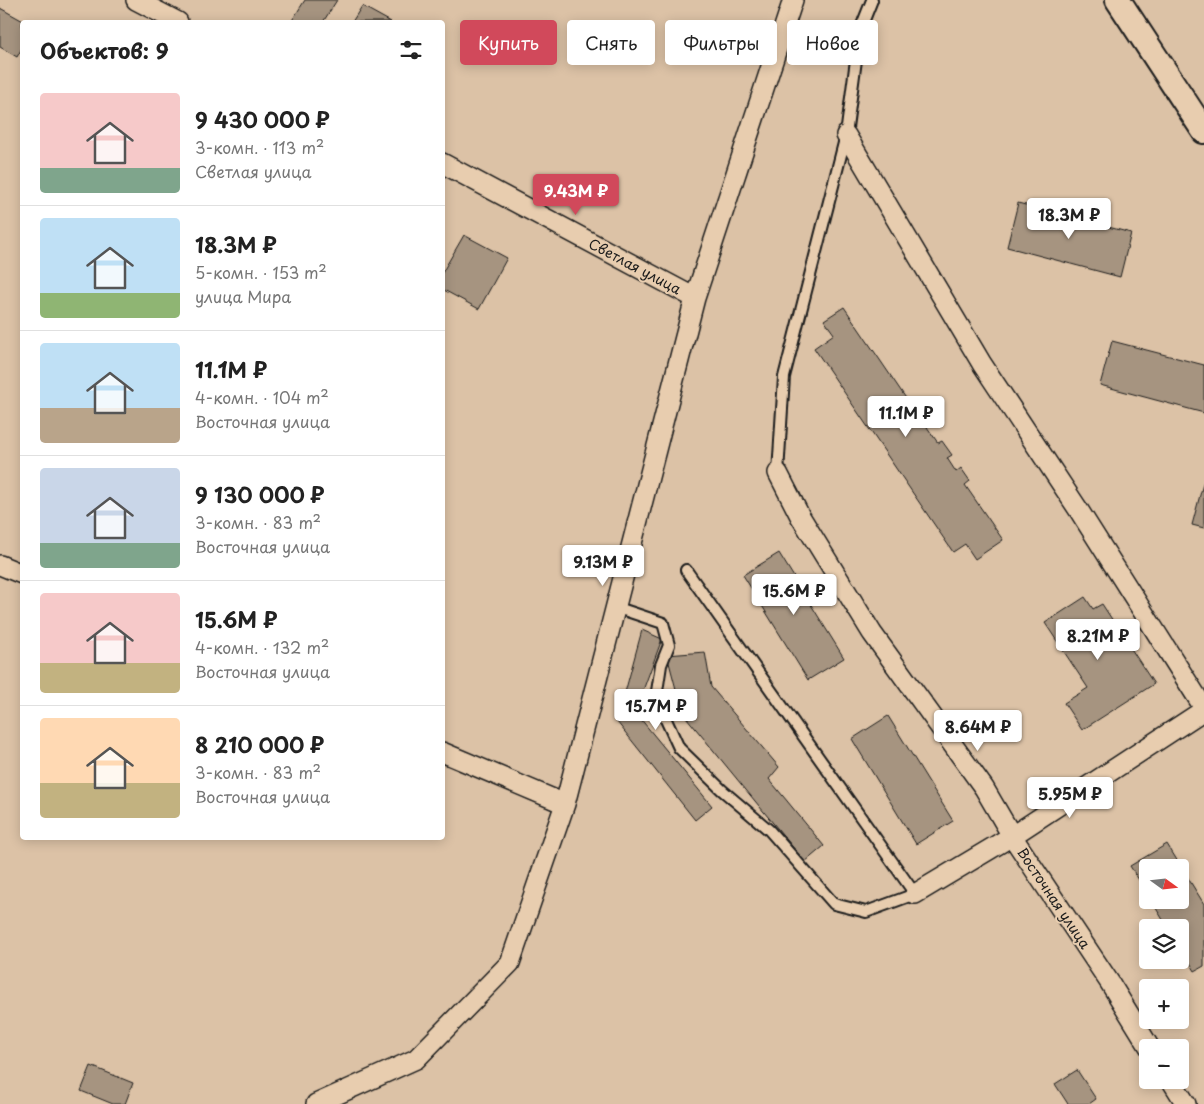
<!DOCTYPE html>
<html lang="ru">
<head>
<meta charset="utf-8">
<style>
	body { margin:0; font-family:"Playpen Sans",sans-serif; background:#f6f6f6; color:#222; height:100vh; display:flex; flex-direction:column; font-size:19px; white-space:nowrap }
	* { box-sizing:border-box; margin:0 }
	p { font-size:16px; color:#767676 }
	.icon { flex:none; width:28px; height:28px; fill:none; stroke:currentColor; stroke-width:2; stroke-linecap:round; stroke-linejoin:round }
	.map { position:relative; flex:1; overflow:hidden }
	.side { position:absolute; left:20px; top:20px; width:425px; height:820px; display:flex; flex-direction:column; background:#fff; border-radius:5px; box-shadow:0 2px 12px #0003 }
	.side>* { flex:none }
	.top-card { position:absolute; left:460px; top:20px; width:475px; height:45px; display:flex; gap:10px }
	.needle { width:32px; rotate:105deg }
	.fabs { position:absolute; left:1139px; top:859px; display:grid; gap:10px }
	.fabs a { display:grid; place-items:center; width:50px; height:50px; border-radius:5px; background:#fff; box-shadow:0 2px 12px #0003; font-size:25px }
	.price { position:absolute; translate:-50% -42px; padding:0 11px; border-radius:5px; background:#fff; color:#222; font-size:16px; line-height:32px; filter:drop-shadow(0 1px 2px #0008) }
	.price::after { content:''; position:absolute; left:50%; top:30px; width:15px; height:11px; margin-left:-8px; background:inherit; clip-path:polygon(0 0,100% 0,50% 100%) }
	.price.on { background:#d1495b; color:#fff }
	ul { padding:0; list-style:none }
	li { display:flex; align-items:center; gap:15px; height:125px; padding:0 20px }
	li+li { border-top:1px solid #e0e0e0 }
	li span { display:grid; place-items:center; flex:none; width:140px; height:100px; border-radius:5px; color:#555 }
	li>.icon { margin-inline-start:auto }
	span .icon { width:60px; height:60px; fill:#fffc; stroke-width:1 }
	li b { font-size:21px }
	h2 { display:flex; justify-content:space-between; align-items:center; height:60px; padding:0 20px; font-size:21px }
	.pill { padding:0 18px; border-radius:5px; background:#fff; box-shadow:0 2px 12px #0003; font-size:18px; line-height:45px }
	.pill.on { background:#d1495b; color:#fff }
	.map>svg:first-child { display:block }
	.building { fill:#a69480; stroke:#1c1c1c }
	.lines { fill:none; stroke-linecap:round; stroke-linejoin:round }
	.service-casing { stroke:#1c1c1c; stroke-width:14 }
	.minor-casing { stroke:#1c1c1c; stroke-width:22 }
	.tertiary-casing { stroke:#1c1c1c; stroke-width:28 }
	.service { stroke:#e8cdaf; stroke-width:10 }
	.minor { stroke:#e8cdaf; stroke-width:19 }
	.tertiary { stroke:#e8cdaf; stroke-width:24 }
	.labels { text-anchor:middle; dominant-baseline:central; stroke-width:4; stroke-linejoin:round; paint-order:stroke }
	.street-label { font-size:14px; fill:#1c1c1c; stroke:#e8cdaf }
</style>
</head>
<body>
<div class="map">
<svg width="1204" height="1104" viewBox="0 0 1204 1104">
	<rect width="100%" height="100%" fill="#dcc2a6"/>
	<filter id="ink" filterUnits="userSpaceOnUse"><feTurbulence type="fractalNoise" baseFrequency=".02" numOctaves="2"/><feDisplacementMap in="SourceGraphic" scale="10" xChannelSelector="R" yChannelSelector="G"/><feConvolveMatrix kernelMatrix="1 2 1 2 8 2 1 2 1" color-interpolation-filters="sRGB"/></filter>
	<g filter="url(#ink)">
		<path class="building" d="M305 0H337L323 22H291Z
			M362 6 391 22H352Z
			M0 8 25 22H22V48L17 57 0 47Z
			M1018 203 1131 233 1120 277 1007 247Z
			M464 235 507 258 479 309 442 289V273Z
			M844 307 918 416 922 413 930 424 927 427 938 443 942 441 952 455 947 458 956 472 961 468 970 481 965 485 1003 540 975 559 965 544 953 552 814 348 834 334 824 320Z
			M1112 341 1204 365V413L1100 385Z
			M1204 480V528L1192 525Z
			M779 553 844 658 808 680 743 575Z
			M1085 597 1093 609 1102 604 1154 684 1082 730 1064 703 1088 688 1045 623Z
			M642 630 662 639 635 712 712 806 695 820 617 722Z
			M705 652 711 687 779 767 769 779 824 846 805 862 682 712 667 655Z
			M888 716 953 821 916 844 852 739Z
			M1167 844 1204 904V966L1195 971 1180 946V928H1168L1151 900H1180V868H1148V894L1130 866Z
			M91 1066 133 1083 125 1104H113L81 1091Z
			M1077 1070 1096 1099 1089 1104H1068L1055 1084Z"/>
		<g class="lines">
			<defs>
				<path id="service" d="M778 473 784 377 846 135 860 30 872 0
					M615 607 663 623 669 645 661 665 656 698 679 748 722 790 769 830 834 904 866 912 915 894 686 570"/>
				<path id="minor" d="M136 0 178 22
					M846 135 982 364 1078 509 1204 708
					M442 163 695 298
					M778 473 800 516 872 633 984 788 1012 836 1110 983 1150 1048
					M0 565 22 574
					M442 752 565 804
					M915 894 1012 836 1204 710
					M1171 1080 1186 1104
					M316 1104 416 1059 510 963 565 804 695 298 793 0"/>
				<path id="tertiary" d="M1118 0 1204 131"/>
			</defs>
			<use href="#service" class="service-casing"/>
			<use href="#minor" class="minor-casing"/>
			<use href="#tertiary" class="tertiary-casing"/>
			<use href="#service" class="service"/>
			<use href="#minor" class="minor"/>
			<use href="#tertiary" class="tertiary"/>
		</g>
	</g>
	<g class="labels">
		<g class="street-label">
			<text transform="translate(635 266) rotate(28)">Светлая улица</text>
			<text transform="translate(1054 898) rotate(56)">Восточная улица</text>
		</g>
	</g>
</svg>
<div class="fabs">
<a><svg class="needle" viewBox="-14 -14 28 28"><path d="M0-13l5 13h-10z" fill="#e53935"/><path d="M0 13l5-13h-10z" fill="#767676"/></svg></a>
<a><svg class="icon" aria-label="layers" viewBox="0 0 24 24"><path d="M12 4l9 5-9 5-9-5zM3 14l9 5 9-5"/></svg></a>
<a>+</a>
<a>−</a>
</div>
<b class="price on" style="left:576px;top:216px">9.43M ₽</b>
<b class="price" style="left:1069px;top:240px">18.3M ₽</b>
<b class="price" style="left:906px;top:438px">11.1M ₽</b>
<b class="price" style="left:603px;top:587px">9.13M ₽</b>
<b class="price" style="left:794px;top:616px">15.6M ₽</b>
<b class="price" style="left:1098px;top:661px">8.21M ₽</b>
<b class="price" style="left:656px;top:731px">15.7M ₽</b>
<b class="price" style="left:978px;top:752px">8.64M ₽</b>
<b class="price" style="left:1070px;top:819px">5.95M ₽</b>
<div class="top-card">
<a class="pill on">Купить</a>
<a class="pill">Снять</a>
<a class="pill">Фильтры</a>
<a class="pill">Новое</a>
</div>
<section class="side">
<h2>Объектов: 9<svg class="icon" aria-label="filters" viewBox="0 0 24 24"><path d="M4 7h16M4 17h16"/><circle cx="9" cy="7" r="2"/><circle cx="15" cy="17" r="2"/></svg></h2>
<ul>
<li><span style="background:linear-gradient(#f6c9c9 75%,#7fa58c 0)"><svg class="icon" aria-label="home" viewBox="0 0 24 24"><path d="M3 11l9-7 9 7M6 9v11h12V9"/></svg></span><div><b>9 430 000 ₽</b><p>3-комн. · 113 m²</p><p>Светлая улица</p></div></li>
<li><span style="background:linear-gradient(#bfe0f5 75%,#8fb573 0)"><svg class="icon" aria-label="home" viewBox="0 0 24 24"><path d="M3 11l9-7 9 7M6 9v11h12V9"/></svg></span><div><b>18.3M ₽</b><p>5-комн. · 153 m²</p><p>улица Мира</p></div></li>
<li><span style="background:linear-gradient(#bfe0f5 65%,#b9a48a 0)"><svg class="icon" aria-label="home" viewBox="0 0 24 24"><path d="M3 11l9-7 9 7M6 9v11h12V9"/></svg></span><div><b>11.1M ₽</b><p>4-комн. · 104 m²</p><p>Восточная улица</p></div></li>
<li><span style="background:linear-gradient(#c9d6e8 75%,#7fa58c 0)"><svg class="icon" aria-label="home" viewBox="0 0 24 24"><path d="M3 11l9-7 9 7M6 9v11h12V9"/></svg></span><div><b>9 130 000 ₽</b><p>3-комн. · 83 m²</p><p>Восточная улица</p></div></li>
<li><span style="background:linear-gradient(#f6c9c9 70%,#c2b280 0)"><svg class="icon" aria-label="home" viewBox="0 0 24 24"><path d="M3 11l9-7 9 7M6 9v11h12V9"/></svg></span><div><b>15.6M ₽</b><p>4-комн. · 132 m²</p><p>Восточная улица</p></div></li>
<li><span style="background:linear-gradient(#ffd9b3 65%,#c2b280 0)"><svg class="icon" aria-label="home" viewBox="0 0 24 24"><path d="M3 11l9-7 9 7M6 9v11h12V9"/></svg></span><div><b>8 210 000 ₽</b><p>3-комн. · 83 m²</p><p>Восточная улица</p></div></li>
</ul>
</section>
</div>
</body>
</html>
